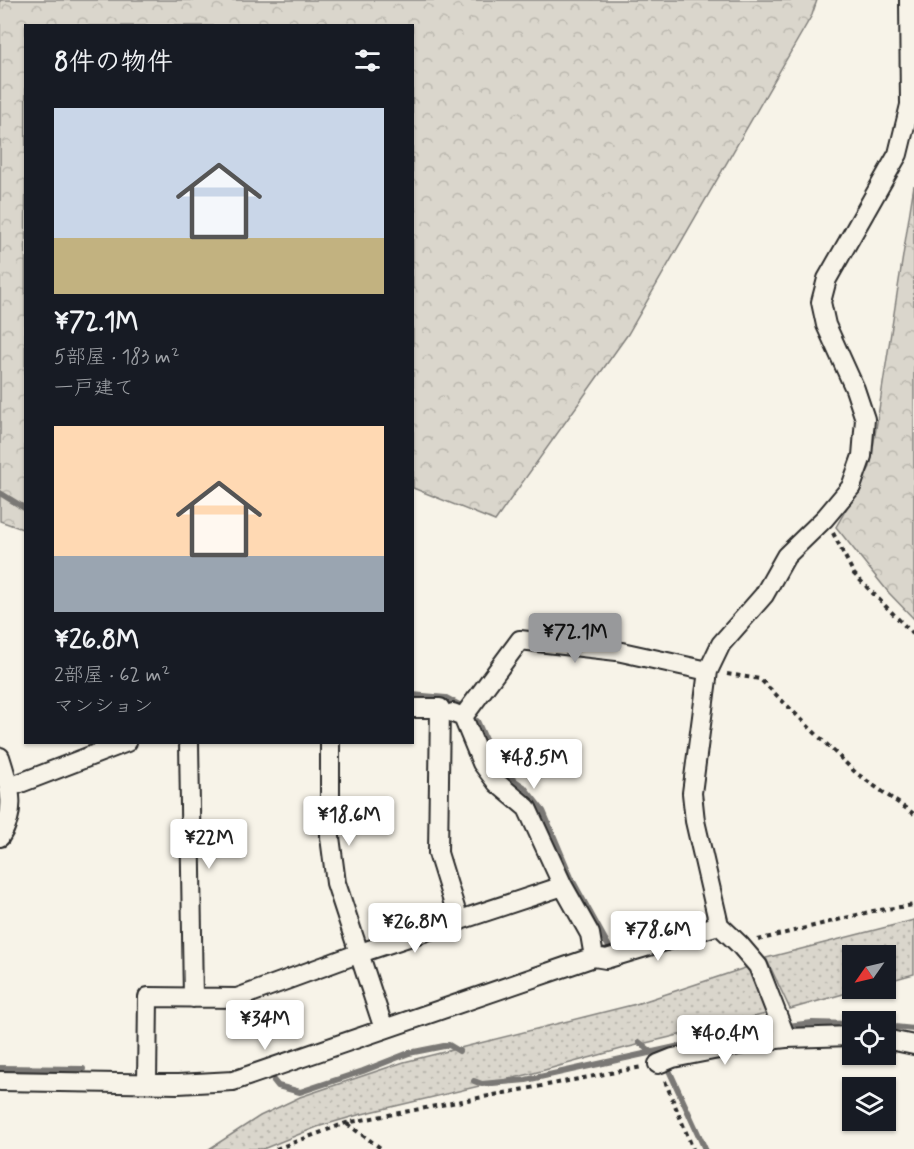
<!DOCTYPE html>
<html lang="ja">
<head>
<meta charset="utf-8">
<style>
	body { margin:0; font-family:Mynerve,"Klee One",sans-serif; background:#242831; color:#f1f3f6; height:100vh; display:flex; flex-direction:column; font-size:22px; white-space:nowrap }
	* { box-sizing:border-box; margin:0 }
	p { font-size:20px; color:#9ea1a6 }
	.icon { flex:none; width:33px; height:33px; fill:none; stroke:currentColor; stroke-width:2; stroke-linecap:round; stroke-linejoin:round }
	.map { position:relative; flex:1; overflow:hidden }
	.sheet { position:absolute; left:24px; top:24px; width:390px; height:720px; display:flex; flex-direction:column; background:#171b24; border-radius:0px; box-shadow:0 2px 4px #0004 }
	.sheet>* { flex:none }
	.needle { width:39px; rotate:236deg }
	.fabs { position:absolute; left:842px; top:945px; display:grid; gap:12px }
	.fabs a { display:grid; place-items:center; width:54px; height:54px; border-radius:0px; background:#171b24; box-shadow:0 2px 4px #0004; font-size:30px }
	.price { position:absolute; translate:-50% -51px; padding:0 14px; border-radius:6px; background:#fff; color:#222; font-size:20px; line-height:39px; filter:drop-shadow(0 2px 3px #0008) }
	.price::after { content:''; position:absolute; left:50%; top:36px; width:18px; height:14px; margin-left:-9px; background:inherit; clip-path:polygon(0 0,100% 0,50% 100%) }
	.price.current { background:#98999b; color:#111 }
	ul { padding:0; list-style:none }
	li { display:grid; align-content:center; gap:12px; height:318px; padding:0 30px }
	li span { display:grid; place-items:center; height:186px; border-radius:0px; color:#555 }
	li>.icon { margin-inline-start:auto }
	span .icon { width:108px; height:108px; fill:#fffc; stroke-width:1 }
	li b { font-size:26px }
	h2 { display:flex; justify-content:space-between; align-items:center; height:72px; padding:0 30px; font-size:26px }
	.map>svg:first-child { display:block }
	.grass { fill:url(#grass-dots); stroke:#82807c; stroke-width:1.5 }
	.forest { fill:url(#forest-crowns); stroke:#82807c; stroke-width:1.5 }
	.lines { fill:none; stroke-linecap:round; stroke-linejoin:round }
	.stream { stroke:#7a7874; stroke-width:6 }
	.street-casing { stroke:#2b2b2b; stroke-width:22 }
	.path { stroke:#2b2b2b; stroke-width:4; stroke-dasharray:4.5 4.5; stroke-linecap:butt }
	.street { stroke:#f7f3e8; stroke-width:18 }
</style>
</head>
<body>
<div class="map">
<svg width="914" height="1149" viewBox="0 0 914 1149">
	<defs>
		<pattern id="grass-dots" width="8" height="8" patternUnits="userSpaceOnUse" patternTransform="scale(1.5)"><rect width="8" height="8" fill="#dad6cc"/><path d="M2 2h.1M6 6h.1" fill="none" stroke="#bbb8af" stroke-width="1.8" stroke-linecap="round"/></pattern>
		<pattern id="forest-crowns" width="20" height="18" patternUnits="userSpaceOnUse" patternTransform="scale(1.5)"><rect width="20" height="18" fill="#dad6cc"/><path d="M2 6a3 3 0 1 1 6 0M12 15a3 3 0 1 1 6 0" fill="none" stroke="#bbb8af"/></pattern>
	</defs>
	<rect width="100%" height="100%" fill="#f7f3e8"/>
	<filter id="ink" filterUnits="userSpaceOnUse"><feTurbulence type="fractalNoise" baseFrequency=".0167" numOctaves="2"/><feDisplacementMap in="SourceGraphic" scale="12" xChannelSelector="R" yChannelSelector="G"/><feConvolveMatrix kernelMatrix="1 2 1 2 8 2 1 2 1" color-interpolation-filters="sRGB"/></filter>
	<g filter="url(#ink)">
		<path class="grass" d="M914 920V974L885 982V956H852V988L861 989 790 1009 766 958Z
			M748 967 762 999 770 1013 625 1048 530 1074 358 1115 317 1127 263 1149H209L260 1116 300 1097 404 1062 636 1004Z"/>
		<path class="forest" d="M0 0H817L812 15 628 334 495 521 413 488 412 26H26L25 530 0 521Z
			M914 185V619L889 593 836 527 870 467Z"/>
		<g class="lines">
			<path class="stream" d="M0 493 26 509
				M412 695 446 698 459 705
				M477 721 499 770 524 787 543 811 572 880 609 947
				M885 1026 914 1029
				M639 1042 653 1053
				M0 1068 83 1069
				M668 1068 705 1149
				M274 1081 278 1086 300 1092 363 1071 409 1053 449 1045 459 1051
				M474 1081 482 1084 526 1080 748 1031 812 1023 852 1024"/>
			<defs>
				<path id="street" d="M412 708H440L438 853 459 921
					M453 713 463 717 482 763 497 783 527 808 563 886
					M463 717 520 640 617 651 708 671
					M189 742 193 998
					M330 742V837L336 883 384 1029
					M0 757C9 786 18 809 0 837
					M10 787 127 742
					M786 1038 758 966 740 945 719 925 695 821 692 793 708 671 721 644 764 595 786 556 825 518 851 487 862 456 865 419 855 389 826 325 821 302 827 279 898 154 910 105 909 0
					M885 1039 914 1045
					M658 1064 673 1058 759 1041 786 1038 852 1036
					M0 1081 178 1084 233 1081 594 957 606 959 719 925
					M147 1083 148 997 237 998 360 953 563 886 590 934 594 957"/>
			</defs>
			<use href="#street" class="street-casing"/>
			<path class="path" d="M833 533 854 574 914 635
				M727 674 760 679 856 773 914 814
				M758 940 873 911 914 905
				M665 1081 693 1149
				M347 1124 382 1149
				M276 1149 346 1123 642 1067"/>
			<use href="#street" class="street"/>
		</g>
	</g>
</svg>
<div class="fabs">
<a><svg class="needle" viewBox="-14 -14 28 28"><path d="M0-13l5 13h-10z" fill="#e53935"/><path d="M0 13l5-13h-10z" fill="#9ea1a6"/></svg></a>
<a><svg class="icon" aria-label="locate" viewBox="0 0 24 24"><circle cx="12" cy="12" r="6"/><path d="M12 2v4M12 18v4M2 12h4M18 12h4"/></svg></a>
<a><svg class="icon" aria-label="layers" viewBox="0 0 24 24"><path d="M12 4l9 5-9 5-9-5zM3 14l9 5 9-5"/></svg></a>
</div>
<b class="price current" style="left:575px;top:664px">¥72.1M</b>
<b class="price" style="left:534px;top:790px">¥48.5M</b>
<b class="price" style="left:349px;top:847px">¥18.6M</b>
<b class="price" style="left:209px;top:870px">¥22M</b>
<b class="price" style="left:415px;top:954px">¥26.8M</b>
<b class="price" style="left:658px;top:962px">¥78.6M</b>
<b class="price" style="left:265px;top:1051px">¥34M</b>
<b class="price" style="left:725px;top:1066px">¥40.4M</b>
<section class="sheet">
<h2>8件の物件<svg class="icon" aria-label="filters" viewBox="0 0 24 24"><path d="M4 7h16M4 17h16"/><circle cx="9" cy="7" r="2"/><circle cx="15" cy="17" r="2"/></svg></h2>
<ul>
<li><span style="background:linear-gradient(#c9d6e8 70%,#c2b280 0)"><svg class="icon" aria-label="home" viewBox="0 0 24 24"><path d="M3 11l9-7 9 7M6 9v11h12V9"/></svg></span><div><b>¥72.1M</b><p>5部屋 · 183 m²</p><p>一戸建て</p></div></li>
<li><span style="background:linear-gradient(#ffd9b3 70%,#9aa5b1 0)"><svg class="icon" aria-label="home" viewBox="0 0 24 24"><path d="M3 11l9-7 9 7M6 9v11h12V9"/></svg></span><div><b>¥26.8M</b><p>2部屋 · 62 m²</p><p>マンション</p></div></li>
</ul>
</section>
</div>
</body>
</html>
